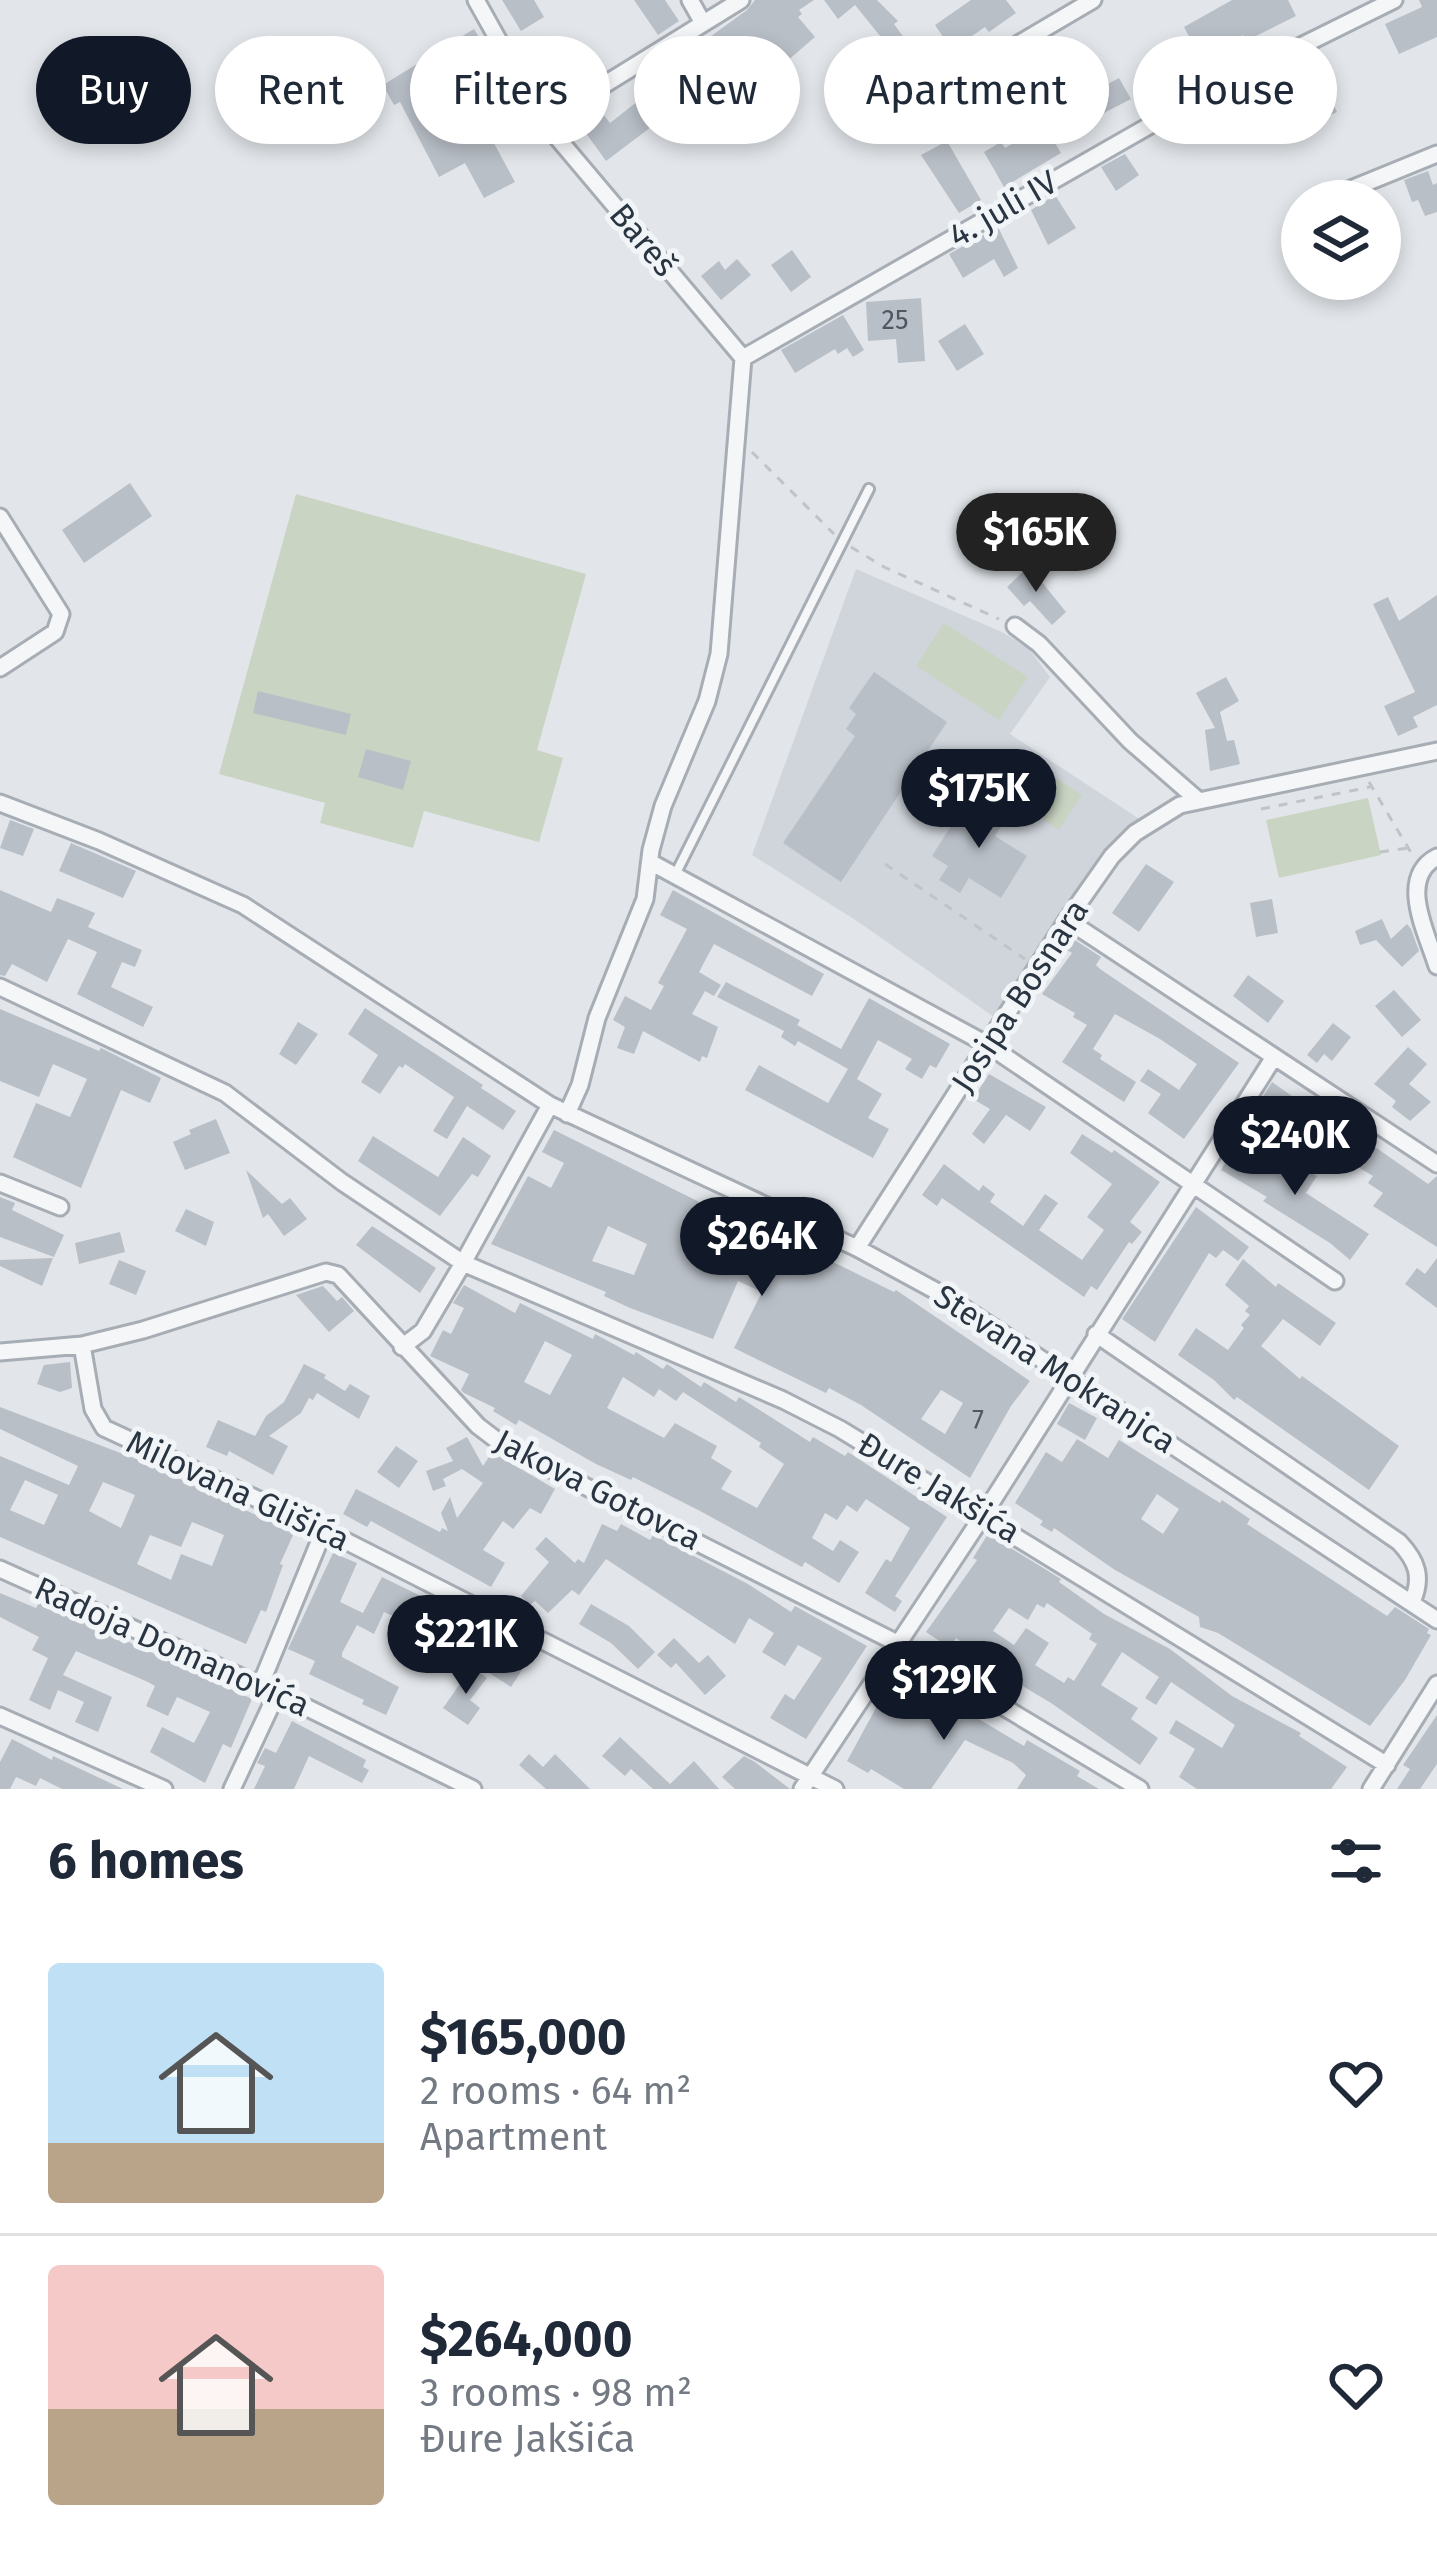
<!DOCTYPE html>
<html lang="en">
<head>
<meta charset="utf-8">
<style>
	body { margin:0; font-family:"Fira Sans",sans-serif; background:#f6f6f7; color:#1f2937; height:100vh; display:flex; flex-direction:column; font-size:45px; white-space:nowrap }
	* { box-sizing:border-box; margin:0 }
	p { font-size:39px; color:#747a83 }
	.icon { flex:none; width:66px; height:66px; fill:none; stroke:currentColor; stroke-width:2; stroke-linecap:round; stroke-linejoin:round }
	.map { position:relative; height:1789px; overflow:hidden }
	.panel { display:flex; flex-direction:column; background:#fff; flex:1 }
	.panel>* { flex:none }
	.guide { position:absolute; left:36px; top:36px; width:1365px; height:108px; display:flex; gap:24px }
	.buttons { position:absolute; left:1281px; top:180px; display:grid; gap:24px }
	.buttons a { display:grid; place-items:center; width:120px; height:120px; border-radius:50%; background:#fff; box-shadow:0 6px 18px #0003; font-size:60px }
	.price { position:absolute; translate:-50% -102px; padding:0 27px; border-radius:42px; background:#111827; color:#fff; font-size:39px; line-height:78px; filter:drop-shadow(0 3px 6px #0008) }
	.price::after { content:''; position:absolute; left:50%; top:72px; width:36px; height:27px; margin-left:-18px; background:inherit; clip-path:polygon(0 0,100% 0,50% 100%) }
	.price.active { background:#222; color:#fff }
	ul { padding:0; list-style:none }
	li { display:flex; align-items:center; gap:36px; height:300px; padding:0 48px }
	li+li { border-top:3px solid #e0e1e3 }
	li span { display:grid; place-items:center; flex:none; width:336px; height:240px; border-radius:12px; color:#555 }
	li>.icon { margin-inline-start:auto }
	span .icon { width:144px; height:144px; fill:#fffc; stroke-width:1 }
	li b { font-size:51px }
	h2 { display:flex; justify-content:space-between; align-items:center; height:144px; padding:0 48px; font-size:51px }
	.pill { padding:0 42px; border-radius:54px; background:#fff; box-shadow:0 6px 18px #0003; font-size:42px; line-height:108px }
	.pill.active { background:#111827; color:#fff }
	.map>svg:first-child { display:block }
	.built { fill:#d0d5dc }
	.green { fill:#c9d4c3 }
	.building { fill:#b9bfc7; fill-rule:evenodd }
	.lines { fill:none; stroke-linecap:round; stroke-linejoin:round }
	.lane-casing { stroke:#a7adb4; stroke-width:14 }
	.street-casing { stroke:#a7adb4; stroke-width:21 }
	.path { stroke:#c0c4c9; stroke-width:3; stroke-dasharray:9 9; stroke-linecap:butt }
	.lane { stroke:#f5f6f8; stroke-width:8 }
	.street { stroke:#f5f6f8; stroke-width:15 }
	.labels { text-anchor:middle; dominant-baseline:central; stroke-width:10; stroke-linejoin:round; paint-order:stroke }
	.number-label { font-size:27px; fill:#4e5863 }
	.street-label { font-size:33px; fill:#2a3542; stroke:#f2f5f8 }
</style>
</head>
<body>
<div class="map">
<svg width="1437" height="1789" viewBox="0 0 1437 1789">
	<rect width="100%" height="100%" fill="#e2e6ea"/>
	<path class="built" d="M856 569 1004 633 1029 649 1050 677 1010 734 1141 820 1112 844 997 1019 857 921 752 855Z"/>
	<path class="green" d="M296 494 586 574 537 750 563 758 539 842 424 811 413 848 320 823 325 803 219 774Z
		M944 623 1028 677 999 720 916 666Z
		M1011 748 1082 795 1059 830 988 783Z
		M1368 798 1381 855 1279 878 1266 820Z"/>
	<path class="building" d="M502 0H534L544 17 521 31Z
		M634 0H665L679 21 658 35Z
		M755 0H814L799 10 802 14 798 17 815 37 786 62 773 44 748 63 754 72 732 87 736 92 724 101 708 81 681 101 703 130 687 141 667 115 606 161 583 129 603 114 610 123 671 75 666 69 747 10Z
		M824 0H877L898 21 894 24 907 42 893 52 855 5 838 19Z
		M971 0H1006L1016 13 989 32 985 27 952 50 935 25Z
		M1232 0H1288L1296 16 1246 41 1243 35 1194 62 1198 68 1180 79 1164 53 1190 38 1184 27Z
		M1419 0H1437V37L1399 54 1385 24 1422 7Z
		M474 29 490 55 457 75 441 49Z
		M570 42 589 75 571 86 552 52Z
		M417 64 456 137 483 123 515 182 484 198 465 163 439 177 400 102 394 105 383 85Z
		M1310 77H1320L1337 112 1275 142 1259 109 1267 100 1287 99 1299 93Z
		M1119 78 1131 99 1104 113 1102 109 1052 138 1061 153 1004 187 984 152 1001 142 1005 148 1037 129 1024 106 1068 83 1078 100Z
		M1224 98 1238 124 1215 137 1201 110Z
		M947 141 981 200 959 213 921 155Z
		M1125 154 1139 175 1116 191 1101 167Z
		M1428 171 1433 185 1437 183V212L1425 216 1418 200 1412 202 1404 180Z
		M1055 195 1076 228 1048 245 1031 210Z
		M998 227 1018 268 1004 277 994 259 963 278 949 254Z
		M792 250 811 277 791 292 771 265Z
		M737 259 751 275 721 300 701 276 719 261 725 270Z
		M921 298 925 361 898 363 896 339 868 341 866 302Z
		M843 315 864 350 853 357 847 348 838 354 835 349 795 373 781 350Z
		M965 324 984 354 957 371 938 341Z
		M130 483 152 516 84 563 62 530Z
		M1029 566 1066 612 1052 625 1030 601 1024 606 1007 587Z
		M1437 595V705L1413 717 1418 727 1398 736 1384 706 1415 692 1373 604 1388 597 1399 621Z
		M874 672 947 722 841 882 783 843 855 736 846 729 856 714 849 708Z
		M1226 677 1239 701 1220 712 1227 741 1234 740 1240 764 1210 771 1205 730 1215 728 1196 693Z
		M258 691 351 714 346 735 253 713Z
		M366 749 411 761 403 790 358 777Z
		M986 799 1009 814 995 836 1027 856 1001 898 969 878 960 893 939 880 948 866 932 856 967 801 980 809Z
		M10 820 34 829 23 856 0 848Z
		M71 843 136 871 123 898 59 871Z
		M1146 864 1174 882 1139 932 1112 913Z
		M0 890 51 912 57 898 83 908 95 913 88 927 142 950 135 967 122 962 111 987 153 1007 143 1027 77 994 97 952 68 939 47 982 12 964 5 976 0 975Z
		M673 890 824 974 812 996 714 944 699 972 721 985 714 996 705 991 692 1014 718 1027 707 1058 702 1056 700 1062 643 1031 634 1054 617 1048 625 1027 613 1020 625 996 651 1010 664 986 658 983 687 929 660 915Z
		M1272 899 1278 933 1256 937 1250 903Z
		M1382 919 1391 939 1407 924 1411 929 1419 951 1402 967 1376 940 1360 945 1355 931Z
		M1072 938 1101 957 1096 965 1100 969 1239 1063 1184 1139 1148 1113 1161 1094 1140 1081 1148 1069 1179 1090 1197 1064 1160 1039 1115 1014 1093 1049 1102 1055 1100 1059 1136 1082 1124 1102 1062 1062 1087 1025 1073 1017 1075 1013 1042 994 1072 953 1065 949Z
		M1248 975 1284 1001 1268 1023 1233 996Z
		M726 982 800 1020 797 1025 841 1049 869 998 950 1044 936 1068 930 1065 922 1079 905 1069 912 1059 878 1040 857 1079 882 1094 868 1118 889 1129 873 1158 745 1090 759 1065 828 1103 848 1069 798 1041 795 1046 781 1037 784 1031 717 997Z
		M1394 990 1421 1020 1402 1037 1375 1006Z
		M365 1008 483 1085 481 1088 516 1111 503 1130 467 1106 447 1139 433 1131 454 1097 405 1064 403 1068 399 1066 380 1094 361 1082 378 1055 348 1034Z
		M0 1009 99 1051 101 1048 161 1078 150 1103 121 1090 81 1188 13 1157 36 1103 70 1117 87 1079 53 1064 39 1097 0 1081Z
		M298 1022 318 1034 296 1065 279 1054Z
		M1333 1023 1351 1037 1332 1061 1324 1054 1317 1063 1307 1055Z
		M1408 1047 1427 1064 1409 1084 1431 1102 1410 1121 1392 1107 1396 1101 1374 1084Z
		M989 1074 1046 1107 1030 1131 1006 1115 984 1144 972 1134 990 1109 973 1099Z
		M1272 1082 1351 1138 1355 1133 1428 1184 1437 1176V1247L1373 1206 1383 1193 1368 1183 1373 1176 1257 1106Z
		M216 1119 230 1153 185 1170 173 1142 191 1134 189 1130Z
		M554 1130 764 1234 766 1229 894 1292 896 1290 1030 1381 1011 1406 970 1478 861 1405 829 1388 826 1393 734 1348 762 1292 738 1281 713 1339 630 1308 604 1296 606 1292 491 1244 528 1176 551 1188 564 1163 542 1152ZM608 1226 647 1244 634 1275 592 1261ZM941 1390 963 1403 945 1434 921 1419Z
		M1082 1134 1112 1153 1114 1150 1160 1182 1130 1222 1142 1232 1132 1244 1129 1242 1097 1290 1091 1286 1084 1297 942 1198 937 1206 922 1195 944 1164 979 1191 983 1185 995 1194 990 1202 1023 1226 1045 1194 1058 1203 1039 1230 1082 1260 1104 1230 1087 1217 1112 1184 1070 1153Z
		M373 1136 438 1177 463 1137 491 1156 478 1177 472 1174 440 1216 358 1161Z
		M1235 1146 1266 1165 1273 1154 1290 1165 1293 1160 1317 1176 1306 1193 1369 1234 1350 1260 1330 1243 1263 1201 1267 1197 1221 1170Z
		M246 1170 282 1204 290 1198 307 1219 284 1236 268 1214 263 1218Z
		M0 1197 15 1203 12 1210 64 1235 54 1257 0 1237Z
		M1196 1207 1249 1247 1238 1261 1223 1250 1216 1258 1209 1253 1155 1342 1122 1319Z
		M186 1209 214 1222 206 1246 175 1231Z
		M372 1226 436 1268 420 1293 356 1245Z
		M120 1232 125 1252 79 1264 75 1243Z
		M53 1258 42 1286 0 1266V1260Z
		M1437 1258V1308L1405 1284 1417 1268 1425 1274Z
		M1243 1259 1276 1287 1278 1283 1336 1323 1320 1346 1283 1319 1261 1346 1300 1379 1302 1376 1399 1446 1369 1490 1237 1397 1234 1400 1214 1380 1178 1355 1196 1328 1228 1350 1244 1328 1241 1325 1250 1315 1245 1311 1249 1306 1225 1285Z
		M119 1260 146 1271 136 1295 109 1284Z
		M464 1285 515 1313 520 1303 593 1339 595 1334 634 1355 636 1352 663 1369 667 1364 701 1387 704 1382 736 1402 739 1397 810 1442 813 1437 845 1456 848 1452 947 1517 895 1596 902 1601 895 1612 865 1593 886 1559 891 1562 910 1528 866 1499 857 1512 847 1505 837 1520 825 1513 812 1538 833 1551 840 1540 859 1552 839 1583 805 1562 802 1567 702 1512 633 1477 631 1480 596 1464 519 1420 516 1425 493 1411 495 1408 464 1393 461 1390 469 1374 430 1356 443 1330 451 1334 464 1308 453 1303ZM545 1341 572 1355 550 1395 524 1382ZM623 1377 654 1397 659 1389 676 1401 683 1392 761 1443 759 1447 784 1464 757 1508 721 1489 732 1471 711 1458 717 1446 675 1423 664 1438 607 1408Z
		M323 1286 337 1301 342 1297 354 1311 329 1332 296 1295Z
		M70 1362 72 1388 60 1392 37 1384 44 1365Z
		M304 1364 326 1375 324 1378 345 1391 350 1384 370 1396 359 1419 317 1393 313 1400 309 1398 301 1413 269 1436 288 1446 273 1475 229 1451 227 1456 206 1447 218 1420 255 1436 266 1416 284 1402Z
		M1069 1403 1097 1418 1085 1440 1057 1424Z
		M0 1407 144 1462 294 1533 280 1564 283 1565 266 1612 261 1610 246 1644 0 1537V1456L69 1485 78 1466 0 1429ZM25 1480 58 1495 44 1525 10 1510ZM103 1482 135 1495 121 1528 89 1511ZM192 1522 224 1535 212 1566 181 1554 171 1580 137 1564 150 1535 181 1547Z
		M467 1437 483 1466 492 1452 555 1489 541 1514 530 1508 513 1529 503 1521 483 1550 505 1563 491 1587 371 1521 367 1527 343 1514 356 1489 440 1532 442 1528 448 1531 441 1513 450 1497 457 1518 483 1483 462 1469 443 1479 446 1486 433 1491 426 1471 453 1461 446 1448Z
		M1077 1439 1108 1458 1119 1440 1220 1503 1222 1500 1250 1519 1247 1524 1387 1616 1395 1607 1429 1629 1427 1633 1431 1635 1405 1680 1370 1726 1218 1633 1200 1627 1199 1617 1115 1570 1054 1528 1052 1532 1040 1525 1043 1521 1015 1503 1046 1452 1062 1462ZM1157 1494 1179 1509 1163 1534 1141 1519Z
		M396 1446 418 1461 399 1488 377 1472Z
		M602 1524 617 1531 621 1524 650 1540 653 1535 748 1584 791 1612 795 1606 867 1646 806 1739 770 1718 785 1694 794 1700 822 1658 798 1645 785 1666 762 1652 774 1633 749 1618 735 1644 606 1559 579 1595 572 1590 548 1613 535 1601 530 1605 521 1596 549 1562 535 1549 546 1537 575 1563 578 1559 584 1563Z
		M988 1534 1061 1579 1059 1582 1104 1614 1170 1649 1232 1696 1301 1733 1299 1736 1347 1767 1331 1789H1197L1179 1777 1195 1749 1169 1733 1176 1720 1222 1748 1235 1725 1171 1682 1156 1705 1145 1698 1159 1677 1122 1652 1101 1685 1138 1708 1131 1719 1158 1738 1140 1765 1051 1703 976 1658 978 1655 956 1638 950 1648 926 1632 977 1560 973 1558ZM1047 1603 1092 1634 1089 1639 1097 1644 1074 1681 1068 1677 1064 1683 1035 1665 1049 1643 1026 1628 1014 1645 993 1631 1009 1608 1028 1620 1037 1604 1044 1608Z
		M333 1553 357 1563 340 1602 363 1613 382 1577 439 1605 424 1637 440 1645 428 1670 393 1653 408 1623 384 1612 374 1634 357 1625 342 1653V1657L399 1687 386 1715 362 1704 364 1700 309 1674 315 1661 288 1649Z
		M0 1593 36 1608 40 1601 252 1699 231 1748 223 1744 205 1783 150 1752 162 1727 194 1743 210 1712 177 1697 168 1716 146 1706 155 1686 148 1682 76 1651 63 1675 112 1697 98 1732 75 1722 84 1702 58 1690 50 1710 29 1700 48 1658 32 1650 39 1637 0 1617Z
		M591 1604 629 1626 655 1652 638 1669 611 1643 579 1624Z
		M504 1638 531 1656 511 1687 483 1669Z
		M674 1638 699 1663 708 1655 726 1676 705 1695 676 1663 671 1668 657 1655Z
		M472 1667 487 1678 470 1700 480 1708 468 1725 443 1708Z
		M894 1675 952 1703 1024 1746 1027 1740 1080 1771 1077 1776 1099 1789H1017L1026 1775 1013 1763 965 1740 931 1789H904L871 1769 868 1773 847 1761Z
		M1437 1715V1764L1420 1789H1397L1410 1769 1403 1765Z
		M292 1721 366 1760 363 1767 369 1770 362 1783 309 1756 294 1789H254L265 1766 257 1763 265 1748 276 1753Z
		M620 1737 670 1784 694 1761 719 1789H653L631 1769 625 1776 602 1756Z
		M12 1739 52 1760 53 1756 123 1789H62L40 1778 36 1786 16 1777 10 1789H0V1762Z
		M529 1754 543 1767 555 1754 590 1789H546L519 1765Z
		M744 1756 755 1762 790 1789H735L722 1777Z"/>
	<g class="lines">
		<defs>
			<path id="lane" d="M676 873 869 489"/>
			<path id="street" d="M476 0 544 122 743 358
				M690 0 703 23
				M976 69 1093 0
				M544 122 741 0
				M1324 200 1437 154
				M743 358 1210 91 1394 0
				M0 517 61 614 55 632 0 668
				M1015 626 1039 644 1130 741 1199 801
				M0 803 99 841 243 905 550 1105 857 1248 947 1297 1437 1620
				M1437 857C1397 878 1427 933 1437 966
				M652 863 988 1045 1335 1281
				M1067 920 1437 1164
				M0 987 225 1093 342 1182 463 1263 550 1105
				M567 1114 580 1085 597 1018 645 899 651 850 663 806 707 701 719 654 743 358
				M0 1183 60 1207
				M857 1248 1067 920 1112 856 1135 833 1180 805 1437 751
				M1096 1334 1399 1542C1417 1561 1423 1577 1412 1602
				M82 1345 93 1409 104 1428 324 1530 835 1789
				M402 1347 423 1331 463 1263 783 1400 840 1429 1387 1765
				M0 1352 82 1345 143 1330 326 1272 338 1275 478 1426 503 1445 899 1644 1140 1789
				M0 1569 277 1693 473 1789
				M260 1686 324 1530
				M0 1716 164 1789
				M232 1789 277 1693
				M802 1789 984 1514 1274 1057
				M1371 1789 1437 1684"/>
		</defs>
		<use href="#lane" class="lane-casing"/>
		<use href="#street" class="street-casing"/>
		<path class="path" d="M752 452 834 534
			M851 547 884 567 999 619
			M1369 782 1413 856
			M1261 809 1370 787
			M1380 852 1408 848
			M885 864 1025 959"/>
		<use href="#lane" class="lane"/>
		<use href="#street" class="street"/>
	</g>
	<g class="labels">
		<g class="number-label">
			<text x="895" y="320">25</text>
			<text x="978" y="1420">7</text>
		</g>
		<g class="street-label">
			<text transform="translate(1003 209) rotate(-30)">4. juli IV</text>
			<text transform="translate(643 240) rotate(50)">Bareš</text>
			<text transform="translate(1020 996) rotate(-57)">Josipa Bosnara</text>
			<text transform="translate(1055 1369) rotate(33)">Stevana Mokranjca</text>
			<text transform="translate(939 1488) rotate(31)">Đure Jakšića</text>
			<text transform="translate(598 1490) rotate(27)">Jakova Gotovca</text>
			<text transform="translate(238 1491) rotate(25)">Milovana Glišića</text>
			<text transform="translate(172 1647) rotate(24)">Radoja Domanovića</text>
		</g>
	</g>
</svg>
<div class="buttons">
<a><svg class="icon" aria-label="layers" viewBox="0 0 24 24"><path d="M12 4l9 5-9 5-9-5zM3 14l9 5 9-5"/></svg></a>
</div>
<b class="price active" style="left:1036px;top:595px">$165K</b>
<b class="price" style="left:979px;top:851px">$175K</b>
<b class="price" style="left:1295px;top:1198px">$240K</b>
<b class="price" style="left:762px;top:1299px">$264K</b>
<b class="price" style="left:466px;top:1697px">$221K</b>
<b class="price" style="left:944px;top:1743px">$129K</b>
<div class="guide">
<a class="pill active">Buy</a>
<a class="pill">Rent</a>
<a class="pill">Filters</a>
<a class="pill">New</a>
<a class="pill">Apartment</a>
<a class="pill">House</a>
</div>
</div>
<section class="panel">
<h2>6 homes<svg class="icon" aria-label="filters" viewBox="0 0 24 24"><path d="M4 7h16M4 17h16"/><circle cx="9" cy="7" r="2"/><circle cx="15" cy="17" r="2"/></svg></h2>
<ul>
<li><span style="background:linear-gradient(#bfe0f5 75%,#b9a48a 0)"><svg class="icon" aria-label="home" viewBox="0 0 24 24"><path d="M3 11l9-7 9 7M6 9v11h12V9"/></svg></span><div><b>$165,000</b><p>2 rooms · 64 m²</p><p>Apartment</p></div><svg class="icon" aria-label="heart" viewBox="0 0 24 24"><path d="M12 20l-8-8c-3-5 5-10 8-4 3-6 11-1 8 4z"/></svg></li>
<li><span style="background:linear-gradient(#f6c9c9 60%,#b9a48a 0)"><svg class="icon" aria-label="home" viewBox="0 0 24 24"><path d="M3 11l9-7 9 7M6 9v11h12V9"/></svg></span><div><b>$264,000</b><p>3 rooms · 98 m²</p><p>Đure Jakšića</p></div><svg class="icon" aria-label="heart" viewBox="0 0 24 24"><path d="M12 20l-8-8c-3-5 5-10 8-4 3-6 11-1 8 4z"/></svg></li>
</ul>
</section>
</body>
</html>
